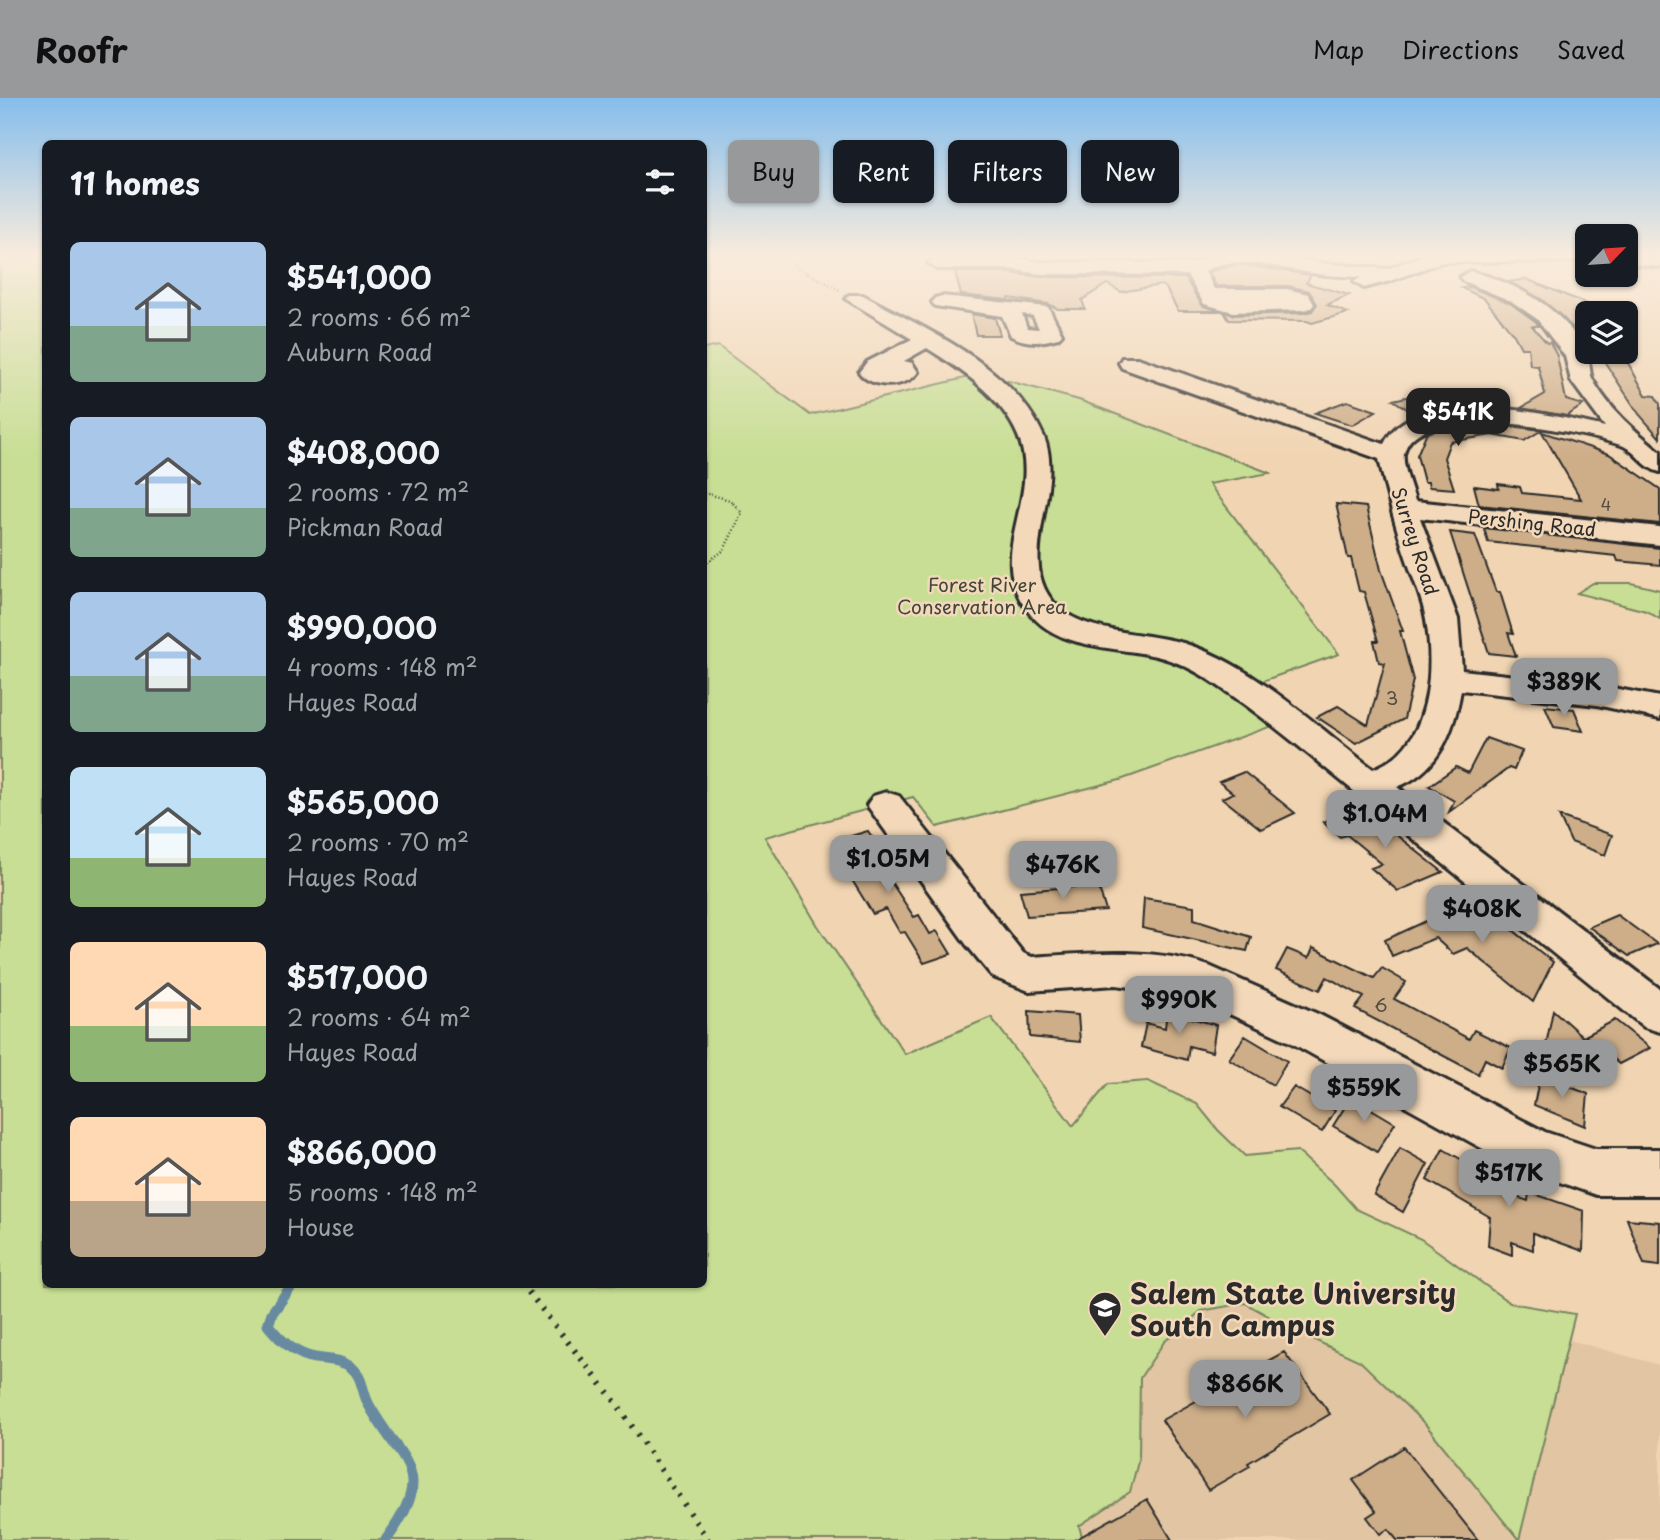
<!DOCTYPE html>
<html lang="en">
<head>
<meta charset="utf-8">
<style>
	body { margin:0; font-family:"Playpen Sans",sans-serif; background:#242831; color:#f1f3f6; height:100vh; display:flex; flex-direction:column; font-size:26px; white-space:nowrap }
	* { box-sizing:border-box; margin:0 }
	p { font-size:23px; color:#9ea1a6 }
	.icon { flex:none; width:38px; height:38px; fill:none; stroke:currentColor; stroke-width:2; stroke-linecap:round; stroke-linejoin:round }
	.map { position:relative; flex:1; overflow:hidden }
	.side { position:absolute; left:42px; top:42px; width:665px; height:1148px; display:flex; flex-direction:column; background:#171b24; border-radius:10px; box-shadow:0 2px 5px #0004 }
	.side>* { flex:none }
	.hud { position:absolute; left:728px; top:42px; width:665px; height:63px; display:flex; gap:14px }
	.needle { width:46px; rotate:65deg }
	.buttons { position:absolute; left:1575px; top:126px; display:grid; gap:14px }
	.buttons a { display:grid; place-items:center; width:63px; height:63px; border-radius:10px; background:#171b24; box-shadow:0 2px 5px #0004; font-size:35px }
	.price { position:absolute; translate:-50% -60px; padding:0 16px; border-radius:14px; background:#98999b; color:#111; font-size:23px; line-height:46px; filter:drop-shadow(0 2px 4px #0008) }
	.price::after { content:''; position:absolute; left:50%; top:42px; width:21px; height:16px; margin-left:-10px; background:inherit; clip-path:polygon(0 0,100% 0,50% 100%) }
	.price.on { background:#222; color:#fff }
	ul { padding:0; list-style:none }
	li { display:flex; align-items:center; gap:21px; height:175px; padding:0 28px }
	li span { display:grid; place-items:center; flex:none; width:196px; height:140px; border-radius:10px; color:#555 }
	li>.icon { margin-inline-start:auto }
	span .icon { width:84px; height:84px; fill:#fffc; stroke-width:1 }
	li b { font-size:30px }
	h2 { display:flex; justify-content:space-between; align-items:center; height:84px; padding:0 28px; font-size:30px }
	.pill { padding:0 24px; border-radius:10px; background:#171b24; box-shadow:0 2px 5px #0004; font-size:24px; line-height:63px }
	.pill.on { background:#98999b; color:#111 }
	header { display:flex; align-items:center; gap:42px; box-sizing:border-box; height:98px; padding:0 35px; background:#98999b; color:#111 }
	header strong { font-size:33px }
	nav { display:flex; gap:38px; margin-inline-start:auto; font-size:24px }
	.map>svg:first-child { display:block }
	.built { fill:#e2c6a4 }
	.green { fill:#c7de94; stroke:#798460; stroke-width:2 }
	.lines { fill:none; stroke-linecap:round; stroke-linejoin:round }
	.stream { stroke:#688aa1; stroke-width:11 }
	.building { fill:#ceae89; stroke:#2b2b2b; stroke-width:2 }
	.minor-casing { stroke:#2b2b2b; stroke-width:6 }
	.path-far1 { stroke:#2b2b2b; stroke-width:2.5; stroke-dasharray:1 2.5; stroke-linecap:butt }
	.path { stroke:#2b2b2b; stroke-width:6; stroke-dasharray:2.5 8; stroke-linecap:butt }
	.minor { fill:#f3d9ba; fill-rule:evenodd }
	.labels { text-anchor:middle; dominant-baseline:central; stroke-width:5; stroke-linejoin:round; paint-order:stroke }
	.far-number-label { font-size:16px; fill:#544c42 }
	.far-street-label { font-size:19px; fill:#2b2b2b; stroke:#f3d9ba }
	.far-park-label { font-size:19px; fill:#42463b; stroke:#f3d9ba }
	.number-label { font-size:19px; fill:#544c42 }
	.near-poi-label { font-size:28px; font-weight:bold; fill:#2b2b2b; stroke:#f3d9ba; text-anchor:start }
</style>
</head>
<body>
<header>
<strong>Roofr</strong>
<nav><a>Map</a><a>Directions</a><a>Saved</a></nav>
</header>
<div class="map">
<svg width="1660" height="1442" viewBox="0 0 1660 1442">
	<rect width="100%" height="100%" fill="#f1d5b3"/>
	<filter id="ink" filterUnits="userSpaceOnUse"><feTurbulence type="fractalNoise" baseFrequency=".0143" numOctaves="2"/><feDisplacementMap in="SourceGraphic" scale="14" xChannelSelector="R" yChannelSelector="G"/><feConvolveMatrix kernelMatrix="1 2 1 2 8 2 1 2 1" color-interpolation-filters="sRGB"/></filter>
	<g filter="url(#ink)">
		<path class="built" d="M1073 1029 1526 1230 1660 1267V1442H512Z"/>
		<path class="green" d="M0 156H46V1186H704V251L718 248 810 317 969 279 1001 281 1079 302 1270 375 1209 386 1339 556 1234 593 1275 627 1120 682 937 729 913 699 765 739 818 828 905 956 991 919 1073 1028 1108 986 1148 983 1197 1006 1218 1032 1245 1058 1297 1053 1334 1086 1356 1111 1421 1141 1510 1205 1575 1216 1519 1442 1426 1327 1360 1263 1295 1233 1245 1205 1201 1213 1164 1244 1140 1280 1139 1360 1130 1394 1079 1428 1083 1442H0Z
			M1593 485H1631L1660 492V521L1646 513 1577 495Z"/>
		<g class="lines">
			<path class="stream" d="M293 1186 272 1215 268 1227C280 1242 295 1257 315 1260 327 1262 340 1261 351 1269 363 1278 362 1295 369 1307 403 1368 437 1372 386 1442"/>
		</g>
		<path class="building" d="M1172 156H1210L1191 162H1154Z
			M1243 167 1311 177 1306 185 1349 197 1327 207 1348 215 1312 225 1307 223 1229 222 1224 214 1233 217 1304 215 1312 213 1317 206 1309 193 1288 188H1216L1209 174 1230 168Z
			M955 174H1002L1040 179 1185 180 1202 207 1220 213H1178L1166 190 1161 187 1121 194 1107 186 1082 202 1085 211H1058L1048 206 1009 200 1007 202 961 197Z
			M1526 181 1587 206V229H1572L1541 201 1509 184Z
			M1470 189 1510 205 1535 223 1539 228H1532L1547 245 1550 244 1557 258 1566 302 1583 307 1567 318 1521 310 1545 296 1538 268 1530 267 1528 250H1521L1514 237 1485 201 1462 190Z
			M971 216 995 220 1000 237H976Z
			M1598 254 1623 256 1646 297 1655 298 1660 306V340L1639 316Z
			M1420 296H1466L1475 307H1452L1415 316 1393 302Z
			M1347 303 1376 313 1352 327 1315 315Z
			M1467 327H1501L1542 332 1524 343 1492 337 1450 344 1444 360 1454 391 1429 389 1428 384H1424L1417 357 1426 336 1437 331Z
			M1542 334 1609 356 1660 391V426L1479 407 1474 388 1499 391 1498 386 1520 389 1522 395 1581 401Z
			M1336 406 1366 409 1381 472 1403 533H1400L1413 582 1404 621 1356 645 1317 619 1338 608 1368 627 1385 565 1379 564 1374 543H1378L1364 494 1359 493 1351 460H1348Z
			M1484 430 1660 450V467L1618 463 1616 458 1488 444Z
			M1450 434 1475 437 1496 494H1500L1513 536 1508 535 1516 558 1489 555Z
			M1545 608 1574 611 1583 633 1554 629Z
			M1486 640 1522 653 1514 672 1509 670 1449 714 1454 703 1429 688 1456 669 1468 675Z
			M1244 674 1295 715 1261 731 1222 700 1233 695 1219 684Z
			M1357 710 1372 723 1376 721 1443 774 1398 793 1371 770 1382 766 1347 737 1340 739 1323 724Z
			M1559 718 1612 737 1605 757 1571 744Z
			M868 733 887 761 878 764 914 819 919 817 930 836 937 833 951 856 924 865 905 834 900 835 886 811 873 816 852 782 858 780 834 743Z
			M1098 787 1106 813 1027 818 1020 793Z
			M1144 800 1194 808V821L1251 839 1247 853 1142 830Z
			M1474 801 1553 864 1533 904 1467 850 1453 856 1435 840 1392 858 1385 842Z
			M1617 817 1657 846 1629 858 1589 829Z
			M1313 850 1374 880 1382 870 1406 884 1394 901 1469 941 1474 932 1511 950 1502 970 1485 961 1478 976 1355 911 1364 899 1327 879 1320 892 1276 872 1287 851 1309 860Z
			M1553 912 1583 939 1544 957Z
			M1029 913 1078 917 1080 944 1030 939Z
			M1167 913 1216 927 1212 954 1189 948 1187 962 1141 949 1146 925 1165 930Z
			M1615 922 1650 950 1619 966 1585 938Z
			M1245 938 1287 963 1273 987 1229 961Z
			M1540 977 1588 996 1585 1028 1534 1007Z
			M1294 989 1335 1013 1322 1034 1279 1009Z
			M1351 999 1395 1025 1377 1054 1333 1028Z
			M1400 1050 1428 1066 1403 1114 1374 1097Z
			M1443 1051 1485 1075 1480 1086 1528 1103 1529 1094 1584 1113 1583 1153 1533 1135V1152L1512 1144V1157L1488 1148 1490 1119 1427 1082Z
			M1627 1121 1660 1124V1168L1644 1166Z
			M1284 1254 1330 1316 1248 1365 1250 1368 1208 1392 1162 1322Z
			M1404 1349 1478 1442H1397L1388 1431 1380 1436 1367 1419 1376 1413 1353 1382Z
			M1147 1401 1172 1442H1075Z"/>
		<g class="lines">
			<defs>
				<path id="minor" d="M1218 156H1262L1322 165 1387 171 1426 156H1587V163L1442 164 1390 183 1364 190 1354 184 1361 179C1344 178 1328 178 1312 175 1278 171 1236 155 1205 173L1214 191H1287L1308 196 1314 206 1311 210 1304 212 1233 214 1204 206 1187 177 1040 176 1010 171H937L928 165 937 159H1010L1040 164 1191 165Z
					M1626 156 1660 157V169L1626 165Z
					M1470 173C1517 185 1570 213 1588 261 1591 268 1589 275 1593 282 1608 310 1636 334 1660 353V374C1643 370 1636 352 1621 347 1582 334 1414 298 1404 356 1402 369 1412 390 1415 403L1660 429V447L1420 420 1458 521 1462 572 1597 587 1660 599V621L1597 607 1461 592C1454 633 1439 673 1397 689L1660 891V934L1644 929C1551 854 1459 778 1366 703 1316 663 1267 620 1214 585 1197 573 1177 563 1156 558 1118 549 1064 551 1035 521 977 461 1045 402 1018 338 1002 299 962 272 927 250L904 263 912 265 918 274C906 291 871 291 859 274L867 264 912 241 846 201 849 197H863C927 233 1013 267 1044 339 1066 393 1012 463 1057 508 1085 536 1146 534 1183 545 1251 565 1316 628 1373 671 1430 651 1435 574 1426 522 1423 503 1414 483 1408 465 1396 431 1387 397 1379 361L1122 270 1119 265 1122 260H1138L1384 346C1414 283 1551 317 1605 329L1571 283 1565 258 1537 221 1511 203 1463 183 1460 179Z
					M942 198 1048 209 1062 236 1058 240C1040 245 1028 246 1011 238L1002 218 935 208 932 204 935 200ZM1022 216 1033 218 1039 231 1027 230Z
					M886 694 899 698 1023 855 1032 859C1091 855 1151 849 1209 868L1320 917 1545 1034 1596 1051H1660V1097H1596L1512 1067 1288 943 1188 897 1116 887 1029 893 993 879 966 846 867 707 873 698Z"/>
			</defs>
			<use href="#minor" class="minor-casing"/>
			<path class="path-far1" d="M788 156 796 169 840 192
				M704 395 730 402 742 415 724 452 704 467"/>
			<path class="path" d="M522 1186 617 1306 708 1442"/>
			<use href="#minor" class="minor"/>
		</g>
	</g>
	<linearGradient id="sky" x2="0" y2="1"><stop stop-color="#85bdeb"/><stop offset="0.44" stop-color="#f9ecdd"/><stop offset="1" stop-color="#f9ecdd" stop-opacity="0"/></linearGradient>
	<rect width="1660" height="358" fill="url(#sky)"/>
	<defs>
		<symbol id="university-pin" viewBox="-11 -11 22 30"><path d="M0 17L-7.5 6A9.5 9.5 0 1 1 7.5 6Z" fill="#2b2b2b" stroke="#f3d9ba"/><path d="M0-5L7-2L0 1L-7-2ZM-4 1L0 2.5L4 1V4Q0 6-4 4Z" fill="#fff"/></symbol>
	</defs>
	<g fill-rule="evenodd">
		<use href="#university-pin" x="1086" y="1191" width="38" height="52"/>
	</g>
	<g class="labels">
		<g class="far-number-label">
			<text x="1606" y="406">4</text>
		</g>
		<g class="far-street-label">
			<text transform="translate(1532 424) rotate(6)">Pershing Road</text>
			<text transform="translate(1416 443) rotate(72)">Surrey Road</text>
		</g>
		<g class="far-park-label">
			<text x="982" y="486">Forest River<tspan x="982" dy="22">Conservation Area</tspan></text>
		</g>
		<g class="number-label">
			<text x="1392" y="599">3</text>
			<text x="1381" y="906">6</text>
		</g>
		<g class="near-poi-label">
			<text x="1130" y="1194">Salem State University<tspan x="1130" dy="32">South Campus</tspan></text>
		</g>
	</g>
</svg>
<div class="buttons">
<a><svg class="needle" viewBox="-14 -14 28 28"><path d="M0-13l5 13h-10z" fill="#e53935"/><path d="M0 13l5-13h-10z" fill="#9ea1a6"/></svg></a>
<a><svg class="icon" aria-label="layers" viewBox="0 0 24 24"><path d="M12 4l9 5-9 5-9-5zM3 14l9 5 9-5"/></svg></a>
</div>
<b class="price on" style="left:1458px;top:350px">$541K</b>
<b class="price" style="left:1564px;top:620px">$389K</b>
<b class="price" style="left:1385px;top:752px">$1.04M</b>
<b class="price" style="left:888px;top:797px">$1.05M</b>
<b class="price" style="left:1063px;top:803px">$476K</b>
<b class="price" style="left:1482px;top:847px">$408K</b>
<b class="price" style="left:1179px;top:938px">$990K</b>
<b class="price" style="left:1562px;top:1002px">$565K</b>
<b class="price" style="left:1364px;top:1026px">$559K</b>
<b class="price" style="left:1509px;top:1111px">$517K</b>
<b class="price" style="left:1245px;top:1322px">$866K</b>
<div class="hud">
<a class="pill on">Buy</a>
<a class="pill">Rent</a>
<a class="pill">Filters</a>
<a class="pill">New</a>
</div>
<section class="side">
<h2>11 homes<svg class="icon" aria-label="filters" viewBox="0 0 24 24"><path d="M4 7h16M4 17h16"/><circle cx="9" cy="7" r="2"/><circle cx="15" cy="17" r="2"/></svg></h2>
<ul>
<li><span style="background:linear-gradient(#a9c7e8 60%,#7fa58c 0)"><svg class="icon" aria-label="home" viewBox="0 0 24 24"><path d="M3 11l9-7 9 7M6 9v11h12V9"/></svg></span><div><b>$541,000</b><p>2 rooms · 66 m²</p><p>Auburn Road</p></div></li>
<li><span style="background:linear-gradient(#a9c7e8 65%,#7fa58c 0)"><svg class="icon" aria-label="home" viewBox="0 0 24 24"><path d="M3 11l9-7 9 7M6 9v11h12V9"/></svg></span><div><b>$408,000</b><p>2 rooms · 72 m²</p><p>Pickman Road</p></div></li>
<li><span style="background:linear-gradient(#a9c7e8 60%,#7fa58c 0)"><svg class="icon" aria-label="home" viewBox="0 0 24 24"><path d="M3 11l9-7 9 7M6 9v11h12V9"/></svg></span><div><b>$990,000</b><p>4 rooms · 148 m²</p><p>Hayes Road</p></div></li>
<li><span style="background:linear-gradient(#bfe0f5 65%,#8fb573 0)"><svg class="icon" aria-label="home" viewBox="0 0 24 24"><path d="M3 11l9-7 9 7M6 9v11h12V9"/></svg></span><div><b>$565,000</b><p>2 rooms · 70 m²</p><p>Hayes Road</p></div></li>
<li><span style="background:linear-gradient(#ffd9b3 60%,#8fb573 0)"><svg class="icon" aria-label="home" viewBox="0 0 24 24"><path d="M3 11l9-7 9 7M6 9v11h12V9"/></svg></span><div><b>$517,000</b><p>2 rooms · 64 m²</p><p>Hayes Road</p></div></li>
<li><span style="background:linear-gradient(#ffd9b3 60%,#b9a48a 0)"><svg class="icon" aria-label="home" viewBox="0 0 24 24"><path d="M3 11l9-7 9 7M6 9v11h12V9"/></svg></span><div><b>$866,000</b><p>5 rooms · 148 m²</p><p>House</p></div></li>
</ul>
</section>
</div>
</body>
</html>
